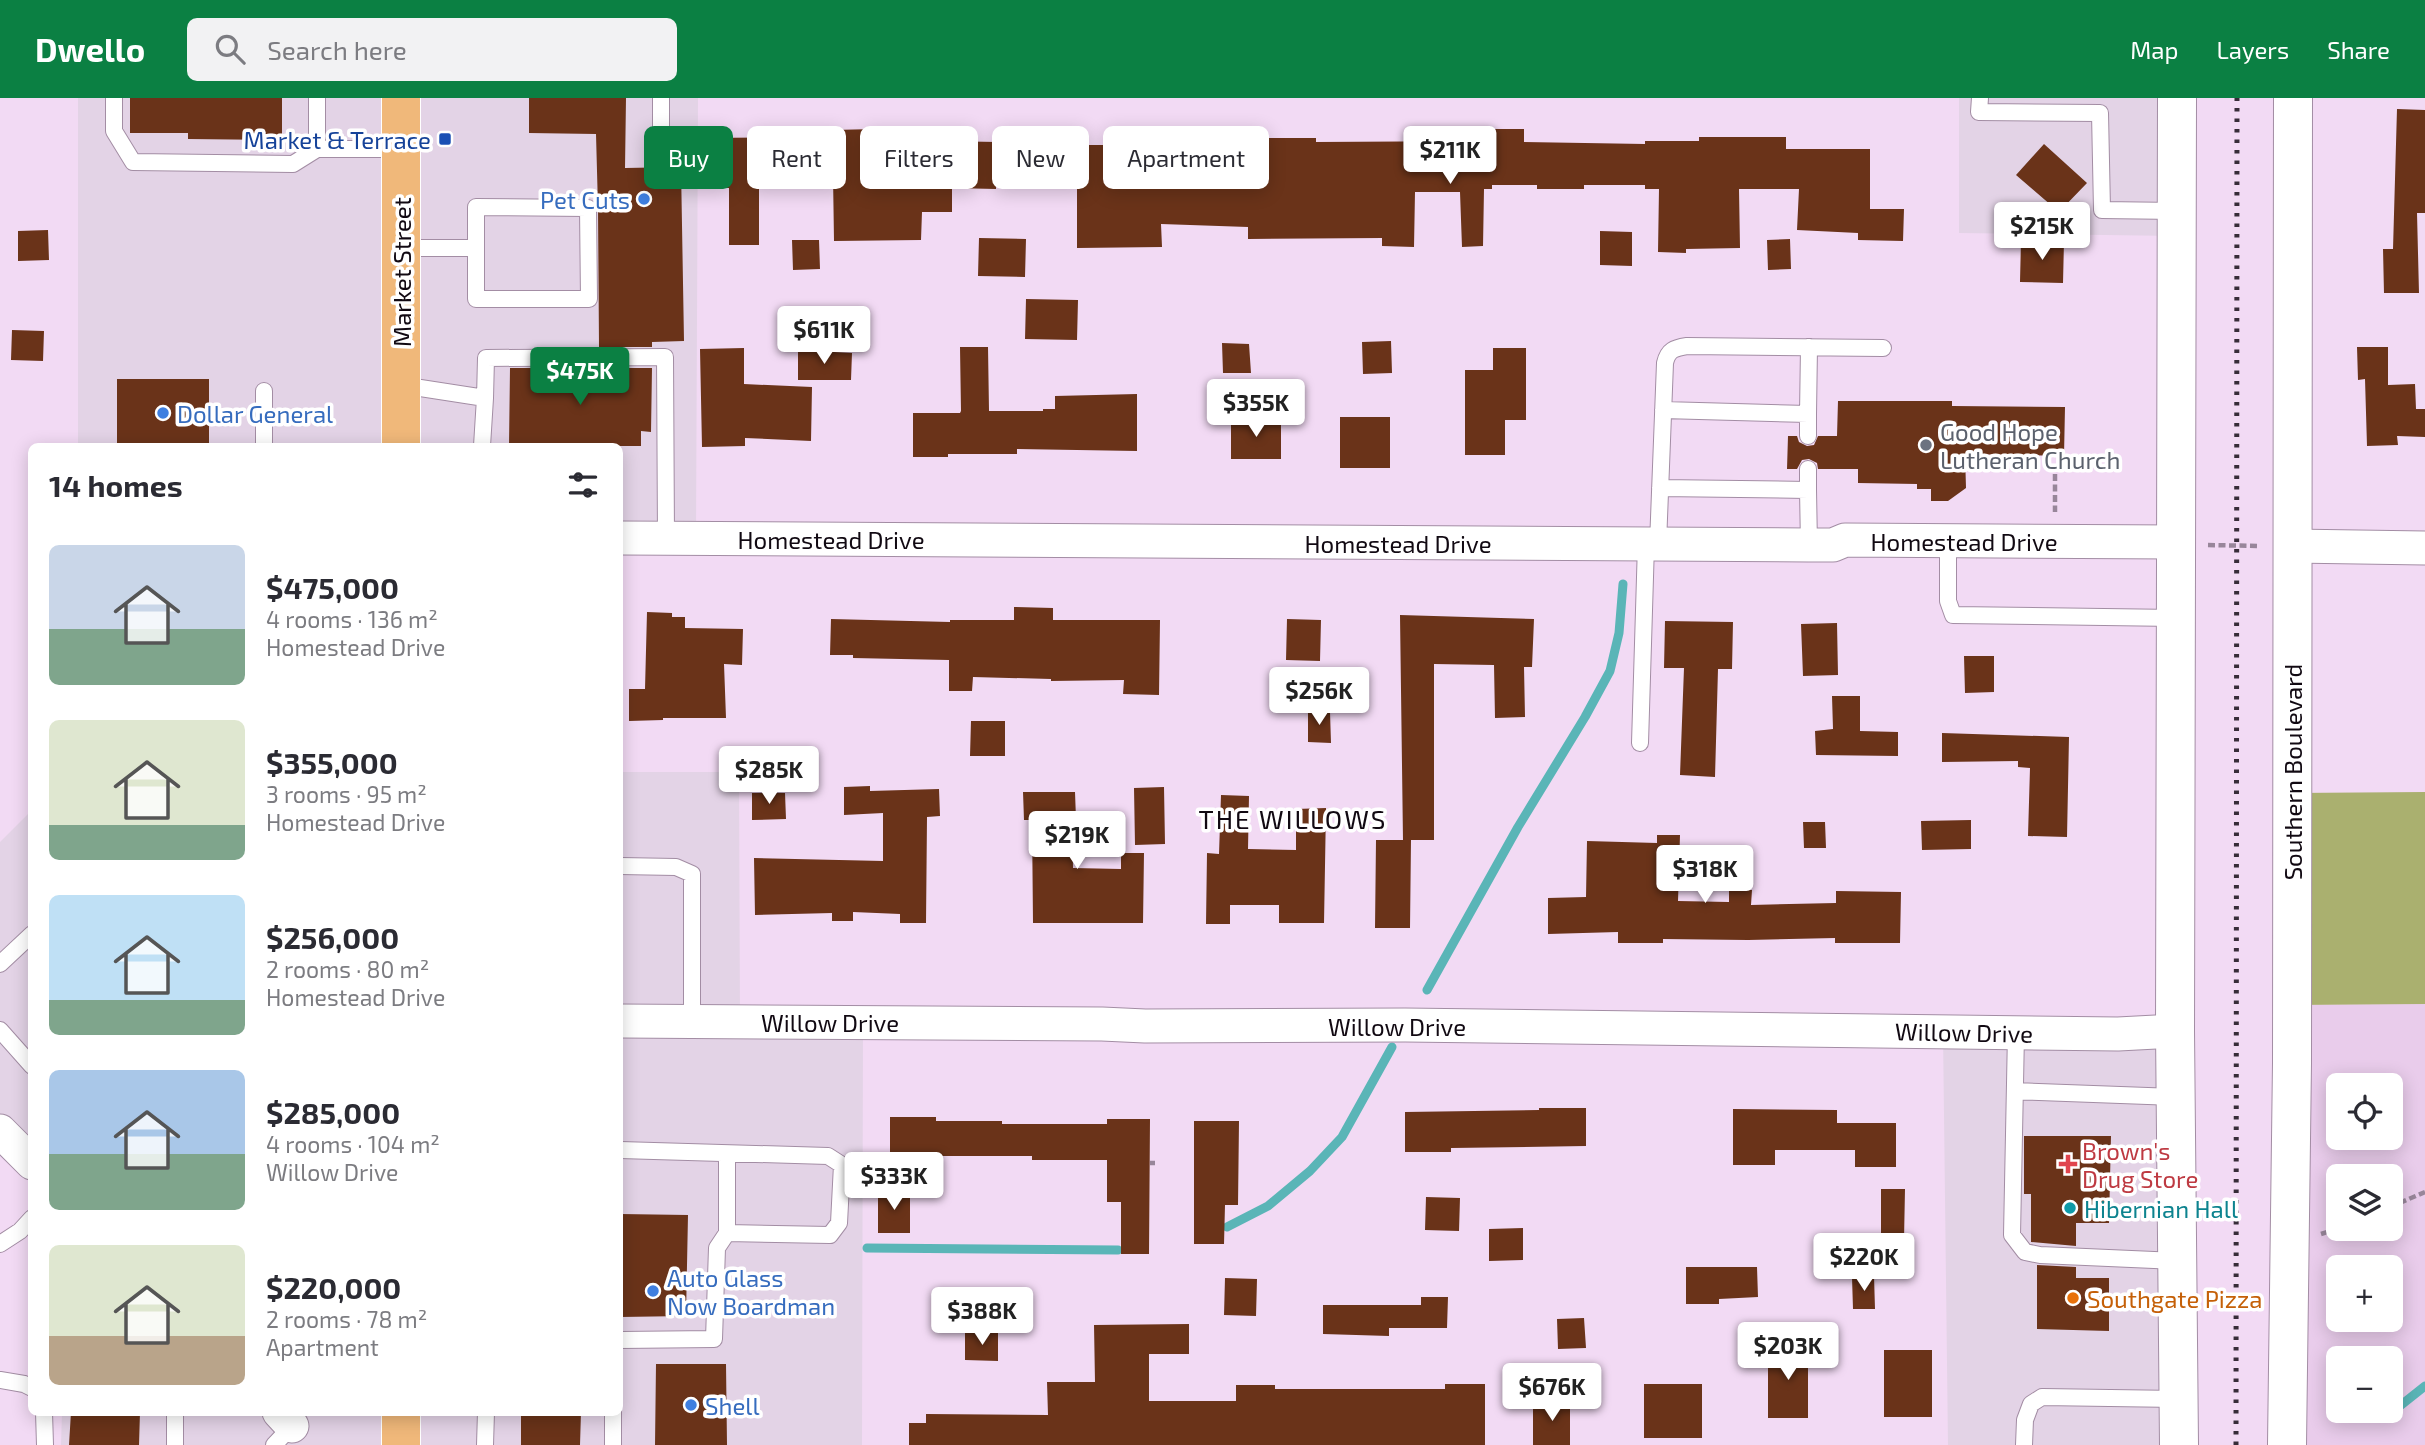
<!DOCTYPE html>
<html lang="en">
<head>
<meta charset="utf-8">
<style>
	body { margin:0; font-family:"Exo 2",sans-serif; background:#f2f2f3; color:#2b2b33; height:100vh; display:flex; flex-direction:column; font-size:26px; white-space:nowrap }
	* { box-sizing:border-box; margin:0 }
	p { font-size:23px; color:#7c7c81 }
	.icon { flex:none; width:38px; height:38px; fill:none; stroke:currentColor; stroke-width:2; stroke-linecap:round; stroke-linejoin:round }
	.map { position:relative; flex:1; overflow:hidden }
	.details { position:absolute; left:28px; top:345px; width:595px; height:973px; display:flex; flex-direction:column; background:#fff; border-radius:10px; box-shadow:0 4px 18px #0003 }
	.details>* { flex:none }
	.top-card { position:absolute; left:644px; top:28px; width:665px; height:63px; display:flex; gap:14px }
	.fabs { position:absolute; left:2326px; top:975px; display:grid; gap:14px }
	.fabs a { display:grid; place-items:center; width:77px; height:77px; border-radius:10px; background:#fff; box-shadow:0 4px 18px #0003; font-size:35px }
	.price { position:absolute; translate:-50% -60px; padding:0 16px; border-radius:7px; background:#fff; color:#222; font-size:23px; line-height:46px; filter:drop-shadow(0 2px 4px #0008) }
	.price::after { content:''; position:absolute; left:50%; top:42px; width:21px; height:16px; margin-left:-10px; background:inherit; clip-path:polygon(0 0,100% 0,50% 100%) }
	.price.active { background:#0b8043; color:#fff }
	ul { padding:0; list-style:none }
	li { display:flex; align-items:center; gap:21px; height:175px; padding:0 21px }
	li span { display:grid; place-items:center; flex:none; width:196px; height:140px; border-radius:10px; color:#555 }
	li>.icon { margin-inline-start:auto }
	span .icon { width:84px; height:84px; fill:#fffc; stroke-width:1 }
	li b { font-size:30px }
	h2 { display:flex; justify-content:space-between; align-items:center; height:84px; padding:0 21px; font-size:30px }
	.pill { padding:0 24px; border-radius:10px; background:#fff; box-shadow:0 4px 18px #0003; font-size:24px; line-height:63px }
	.pill.active { background:#0b8043; color:#fff }
	header { display:flex; align-items:center; gap:42px; box-sizing:border-box; height:98px; padding:0 35px; background:#0b8043; color:#fff }
	header strong { font-size:33px }
	nav { display:flex; gap:38px; margin-inline-start:auto; font-size:24px }
	.search { width:490px; height:63px; background:#f2f2f3; display:flex; align-items:center; gap:18px; box-sizing:border-box; padding:0 24px; border-radius:10px; color:#7c7c81; font-size:26px }
	.map>svg:first-child { display:block }
	.commercial { fill:#e3d3e6 }
	.built { fill:#e9cceb; fill-rule:evenodd }
	.forest { fill:#aab06f }
	.lines { fill:none; stroke-linecap:round; stroke-linejoin:round }
	.stream { stroke:#5ab5b7; stroke-width:9 }
	.building { fill:#6a3319 }
	.lane-casing { stroke:#a38da4; stroke-width:18 }
	.street-casing { stroke:#a38da4; stroke-width:35 }
	.secondary-casing { stroke:#a38da4; stroke-width:40 }
	.primary-casing { stroke:#fff; stroke-width:40 }
	.path { stroke:#98869a; stroke-width:4.5; stroke-dasharray:7 3.5; stroke-linecap:butt }
	.lane { stroke:#fff; stroke-width:16 }
	.street { stroke:#fff; stroke-width:33 }
	.secondary { stroke:#fff; stroke-width:38 }
	.primary { stroke:#f0b87a; stroke-width:38 }
	.rail { stroke:#372c38; stroke-width:5; stroke-dasharray:3.5 7; stroke-linecap:butt }
	.transit-dot { fill:#1a4fb4; stroke:#fff; stroke-width:2.5 }
	.shop-dot { fill:#3f7fe0; stroke:#fff; stroke-width:2.5 }
	.worship-dot { fill:#6b7280; stroke:#fff; stroke-width:2.5 }
	.health-dot { fill:#e0444e; stroke:#fff; stroke-width:2.5 }
	.culture-dot { fill:#0f9aa8; stroke:#fff; stroke-width:2.5 }
	.food-dot { fill:#e8710a; stroke:#fff; stroke-width:2.5 }
	.labels { text-anchor:middle; dominant-baseline:central; stroke-width:7; stroke-linejoin:round; paint-order:stroke }
	.transit-label { font-size:24px; fill:#164399; stroke:#fff; text-anchor:end }
	.shop-label { font-size:24px; fill:#366cbe; stroke:#fff; text-anchor:start }
	.street-label { font-size:24px; fill:#110912; stroke:#fff }
	.worship-label { font-size:24px; fill:#5b616d; stroke:#fff; text-anchor:start }
	.health-label { font-size:24px; fill:#be3a42; stroke:#fff; text-anchor:start }
	.culture-label { font-size:24px; fill:#0d838f; stroke:#fff; text-anchor:start }
	.food-label { font-size:24px; fill:#c56008; stroke:#fff; text-anchor:start }
	.neighbourhood-label { font-size:26px; letter-spacing:2px; fill:#110912; stroke:#fff }
</style>
</head>
<body>
<header>
<strong>Dwello</strong>
<div class="search"><svg class="icon" aria-label="search" viewBox="0 0 24 24"><circle cx="10" cy="10" r="6"/><path d="M15 15l6 6"/></svg>Search here</div>
<nav><a>Map</a><a>Layers</a><a>Share</a></nav>
</header>
<div class="map">
<svg width="2425" height="1347" viewBox="0 0 2425 1347">
	<rect width="100%" height="100%" fill="#f2daf4"/>
	<path class="commercial" d="M78 0H698L696 440H620V348H78Z
		M1959 0H2177V138L1959 135Z
		M620 674H739L740 924 863 925 862 1347H61L62 1314H620Z
		M31 713V1065L0 1033V744Z
		M2175 933 2179 1347H1948L1943 934Z"/>
	<path class="built" d="M2425 906V1347H2288L2292 907ZM2338 987H2390V1040H2338ZM2338 1078H2390V1130H2338ZM2338 1169H2390V1222H2338ZM2338 1260H2390V1312H2338Z"/>
	<path class="forest" d="M2425 694V906L2292 907V695Z"/>
	<g class="lines">
		<path class="stream" d="M1427 892 1518 729 1585 619 1610 573 1619 535 1623 486
			M1227 1129 1268 1108 1310 1073 1342 1039 1392 949
			M867 1150 1118 1152
			M2386 1319 2425 1288"/>
	</g>
	<path class="building" d="M130 0H282V42L188 41V35H130Z
		M529 0H626L625 70 681 69 684 243 652 244V249H599L598 110 596 36 529 35Z
		M2397 11 2425 12V115H2417L2419 195H2384L2383 151H2393Z
		M875 31V38H942V43L997 44 996 91 952 90V114H922L921 142 834 143 833 77H759V147H729V90H701L702 40 833 39V32Z
		M1487 31H1524V44L1645 46V43H1699V39H1786V51H1870V111H1904L1903 143 1858 142V135L1797 132 1799 91H1739L1740 150 1686 151V155L1658 154 1659 91H1645V87H1584V91H1537V87H1492V91H1484L1483 148 1462 149 1460 94H1415L1414 149 1382 148V140L1248 141V129L1161 126 1162 149 1077 150V91H1068V47H1121V40H1316V44L1487 43Z
		M2044 46 2087 85 2059 114 2016 77Z
		M48 132 49 162 18 163V133Z
		M1600 133 1632 134V168L1600 167Z
		M979 140 1026 141 1025 179 978 178Z
		M1790 141 1791 171 1768 172 1767 142Z
		M792 142H819L820 171 793 172Z
		M2021 142 2064 143 2063 185 2020 184Z
		M1026 201 1078 202 1077 242 1025 241Z
		M12 232 44 233 43 263 11 262Z
		M1391 243 1392 275 1363 276 1362 244Z
		M1222 245 1249 246 1251 275H1223Z
		M960 249H988L989 313H1043V311H1055V298L1137 296V353L1017 351V356H948V359H913V315H960L961 313Z
		M2357 249H2388V287L2415 286 2416 311H2425V339L2397 338 2398 347 2367 348 2365 281 2358 282Z
		M744 250V286L812 289 811 343 745 340V348L702 349 700 251Z
		M1493 250H1526V322H1505V357H1465V272H1493Z
		M798 252 852 255 851 282H798Z
		M510 270H652L651 334 641 333V348H509Z
		M117 281H209V348H117Z
		M1838 303H1952V308L2065 309 2064 358 1965 356 1966 390 1948 403H1931V391H1917V386L1858 385V371H1818L1817 365 1809 361 1802 362 1797 371H1787L1788 338H1797L1799 344 1807 348 1814 347 1818 338H1837Z
		M1340 319H1390V370H1340Z
		M1231 321H1281V361H1231Z
		M1014 509 1053 510V522H1160L1159 597 1123 596 1124 582 1051 583V581L973 579 972 593H949V562L853 560V557H830L831 521 950 524V522H1014Z
		M647 514 672 515V519H685V530L743 531 742 567 724 566 726 620H663V622L629 623V591H645Z
		M1400 517 1534 521 1532 569H1524L1525 619 1495 620 1494 567 1434 566V742H1403Z
		M1287 521 1321 522 1320 563 1286 562Z
		M1665 523 1733 524 1732 571H1718L1715 679 1680 677 1684 570H1664Z
		M1837 525 1838 577 1803 578 1801 526Z
		M1964 558H1994V594L1965 595Z
		M1832 598H1860V633L1898 634V658L1816 657 1815 633 1833 631Z
		M1308 614H1330L1331 645 1308 644Z
		M971 623H1005V658H970Z
		M1942 635 2069 639 2067 739 2028 738 2030 670 2018 669V663L1942 664Z
		M870 688V693L939 691 940 718 927 719 926 825H900V816L853 814V823H832V815L755 817 754 760 883 763V715L844 717V689Z
		M1164 689 1165 746 1135 747 1134 690Z
		M1023 694H1075L1076 721H1072L1073 770 1121 771V755H1144L1143 825H1033L1032 722H1024Z
		M752 695H785L786 721 752 722Z
		M1221 697 1249 698 1248 751 1296 752V711L1326 710 1324 825H1279V807H1230V826H1206L1207 755 1219 756Z
		M1971 722V751L1922 752 1921 723Z
		M1803 724H1825L1826 750H1804Z
		M1657 737H1680L1678 803 1729 804V792H1752L1751 807 1836 805V793L1901 794 1900 845H1835V840L1748 842 1663 841V845H1618V834L1548 836V800L1586 799 1587 743 1657 745Z
		M1376 742H1411L1410 830H1375Z
		M1539 1010H1586V1048L1451 1050V1054H1405V1014L1539 1012Z
		M1733 1011 1837 1012V1025H1896V1069H1855V1052H1775V1067H1733Z
		M890 1019H936V1023H1002V1026H1107V1021H1150L1149 1156H1121V1104H1107V1062H1032V1058H936L914 1059V1070H890Z
		M1194 1023H1239L1238 1107H1225L1224 1146H1194Z
		M2024 1038H2111L2109 1125H2076V1148L2031 1144V1096H2024Z
		M1881 1091H1905L1904 1142H1881Z
		M878 1094H910V1135H878Z
		M1426 1099 1460 1100 1459 1133 1425 1132Z
		M620 1116 688 1117 686 1218 620 1219Z
		M1523 1130V1162L1489 1163V1131Z
		M2037 1167 2076 1169V1180H2109V1233L2037 1231Z
		M1686 1169H1757L1758 1199 1719 1201V1206H1686Z
		M1874 1178 1875 1211H1853L1852 1179Z
		M1225 1180 1257 1181 1256 1218 1224 1217Z
		M1421 1199H1448L1447 1230H1389V1238L1323 1236V1207H1421Z
		M1584 1220 1586 1250 1558 1251 1557 1221Z
		M1189 1226V1256H1149V1303H1236V1287H1275V1291H1445V1286H1485V1347H909V1325H926V1316L1048 1317 1047 1284H1095L1094 1227Z
		M965 1235H998V1263L965 1262Z
		M1768 1247H1808V1320H1768Z
		M1884 1252H1932V1319H1884Z
		M656 1266H726L727 1347H655Z
		M1644 1286H1702V1340H1644Z
		M1533 1304H1570V1347H1533Z
		M71 1314H140L139 1347H69Z
		M521 1314H581L580 1347H521Z"/>
	<g class="lines">
		<defs>
			<path id="lane" d="M114 0V33L133 64 293 66 317 51
				M317 0V51H401
				M661 0V49
				M1980 0 1979 14 2100 15 2102 112 2177 113
				M476 109 588 110 589 201H476Z
				M401 150H476
				M401 287 485 300 482 348
				M264 293V348
				M485 300 486 260 665 259 666 440
				M1663 312 1808 316 1809 249
				M1808 316V338
				M1660 390 1808 392 1809 447
				M1808 392V371
				M1948 443V503L1953 517 2176 520
				M1658 446 1665 265C1668 252 1674 250 1687 248L1883 250
				M1640 645 1646 446
				M620 768 676 769 692 776V924
				M0 866 32 836
				M0 932 32 968
				M2016 935 2012 1137 2025 1154 2040 1157 2177 1163
				M2015 993 2175 999
				M620 1052 828 1058 842 1067 839 1125 830 1137 727 1135 717 1150 714 1241 620 1242
				M727 1135V1056
				M0 1146 20 1133 32 1120
				M0 1282 24 1286 32 1290
				M44 1314 45 1347
				M175 1314V1347
				M274 1347 292 1328
				M485 1347 486 1314
				M613 1347V1314
				M2024 1347 2025 1322 2031 1306 2042 1299 2178 1301"/>
			<path id="street" d="M620 440 1809 447H1833L1845 442 2176 444
				M2292 448 2425 450
				M620 923 1102 926 1145 928 1405 927 2118 936 2175 933
				M0 1033 32 1065
				M279 1314 292 1328"/>
			<path id="secondary" d="M2177 0 2175 933 2179 1347
				M2287 1347 2292 965 2293 0"/>
			<path id="primary" d="M401 0V348
				M401 1314V1347"/>
		</defs>
		<use href="#lane" class="lane-casing"/>
		<use href="#street" class="street-casing"/>
		<use href="#secondary" class="secondary-casing"/>
		<use href="#primary" class="primary-casing"/>
		<path class="path" d="M2055 376V414
			M2208 447 2259 448
			M1150 1065H1155
			M2390 1109 2425 1094
			M2321 1136 2340 1130"/>
		<use href="#lane" class="lane"/>
		<use href="#street" class="street"/>
		<use href="#secondary" class="secondary"/>
		<use href="#primary" class="primary"/>
		<path class="rail" d="M2236 1347 2237 0"/>
	</g>
	<rect class="transit-dot" x="438" y="34" width="14" height="14" rx="3.5"/>
	<g class="shop-dot">
		<circle cx="644" cy="101" r="7"/>
		<circle cx="163" cy="315" r="7"/>
		<circle cx="653" cy="1193" r="7"/>
		<circle cx="691" cy="1307" r="7"/>
	</g>
	<circle class="worship-dot" cx="1926" cy="347" r="7"/>
	<path class="health-dot" d="M2064.5 1055.5h7v7h7v7h-7v7h-7v-7h-7v-7h7z"/>
	<circle class="culture-dot" cx="2070" cy="1110" r="7"/>
	<circle class="food-dot" cx="2073" cy="1200" r="7"/>
	<g class="labels">
		<g class="transit-label">
			<text x="431" y="41">Market &amp; Terrace</text>
		</g>
		<g class="shop-label">
			<text x="630" y="101" text-anchor="end">Pet Cuts</text>
			<text x="177" y="315">Dollar General</text>
			<text x="667" y="1179">Auto Glass<tspan x="667" dy="28">Now Boardman</tspan></text>
			<text x="705" y="1307">Shell</text>
		</g>
		<g class="street-label">
			<text transform="translate(401 174) rotate(-90)">Market Street</text>
			<text x="831" y="441">Homestead Drive</text>
			<text x="1964" y="443">Homestead Drive</text>
			<text x="1398" y="445">Homestead Drive</text>
			<text transform="translate(2292 674) rotate(-90)">Southern Boulevard</text>
			<text x="830" y="924">Willow Drive</text>
			<text x="1397" y="928">Willow Drive</text>
			<text transform="translate(1964 934) rotate(1)">Willow Drive</text>
		</g>
		<g class="worship-label">
			<text x="1940" y="333">Good Hope<tspan x="1940" dy="28">Lutheran Church</tspan></text>
		</g>
		<g class="health-label">
			<text x="2082" y="1052">Brown's<tspan x="2082" dy="28">Drug Store</tspan></text>
		</g>
		<g class="culture-label">
			<text x="2084" y="1110">Hibernian Hall</text>
		</g>
		<g class="food-label">
			<text x="2087" y="1200">Southgate Pizza</text>
		</g>
		<g class="neighbourhood-label">
			<text x="1293" y="720">THE WILLOWS</text>
		</g>
	</g>
</svg>
<div class="fabs">
<a><svg class="icon" aria-label="locate" viewBox="0 0 24 24"><circle cx="12" cy="12" r="6"/><path d="M12 2v4M12 18v4M2 12h4M18 12h4"/></svg></a>
<a><svg class="icon" aria-label="layers" viewBox="0 0 24 24"><path d="M12 4l9 5-9 5-9-5zM3 14l9 5 9-5"/></svg></a>
<a>+</a>
<a>−</a>
</div>
<b class="price" style="left:1450px;top:88px">$211K</b>
<b class="price" style="left:2042px;top:164px">$215K</b>
<b class="price" style="left:824px;top:268px">$611K</b>
<b class="price active" style="left:580px;top:309px">$475K</b>
<b class="price" style="left:1256px;top:341px">$355K</b>
<b class="price" style="left:1319px;top:629px">$256K</b>
<b class="price" style="left:769px;top:708px">$285K</b>
<b class="price" style="left:1077px;top:773px">$219K</b>
<b class="price" style="left:1705px;top:807px">$318K</b>
<b class="price" style="left:894px;top:1114px">$333K</b>
<b class="price" style="left:1864px;top:1195px">$220K</b>
<b class="price" style="left:982px;top:1249px">$388K</b>
<b class="price" style="left:1788px;top:1284px">$203K</b>
<b class="price" style="left:1552px;top:1325px">$676K</b>
<div class="top-card">
<a class="pill active">Buy</a>
<a class="pill">Rent</a>
<a class="pill">Filters</a>
<a class="pill">New</a>
<a class="pill">Apartment</a>
</div>
<section class="details">
<h2>14 homes<svg class="icon" aria-label="filters" viewBox="0 0 24 24"><path d="M4 7h16M4 17h16"/><circle cx="9" cy="7" r="2"/><circle cx="15" cy="17" r="2"/></svg></h2>
<ul>
<li><span style="background:linear-gradient(#c9d6e8 60%,#7fa58c 0)"><svg class="icon" aria-label="home" viewBox="0 0 24 24"><path d="M3 11l9-7 9 7M6 9v11h12V9"/></svg></span><div><b>$475,000</b><p>4 rooms · 136 m²</p><p>Homestead Drive</p></div></li>
<li><span style="background:linear-gradient(#dfe7d0 75%,#7fa58c 0)"><svg class="icon" aria-label="home" viewBox="0 0 24 24"><path d="M3 11l9-7 9 7M6 9v11h12V9"/></svg></span><div><b>$355,000</b><p>3 rooms · 95 m²</p><p>Homestead Drive</p></div></li>
<li><span style="background:linear-gradient(#bfe0f5 75%,#7fa58c 0)"><svg class="icon" aria-label="home" viewBox="0 0 24 24"><path d="M3 11l9-7 9 7M6 9v11h12V9"/></svg></span><div><b>$256,000</b><p>2 rooms · 80 m²</p><p>Homestead Drive</p></div></li>
<li><span style="background:linear-gradient(#a9c7e8 60%,#7fa58c 0)"><svg class="icon" aria-label="home" viewBox="0 0 24 24"><path d="M3 11l9-7 9 7M6 9v11h12V9"/></svg></span><div><b>$285,000</b><p>4 rooms · 104 m²</p><p>Willow Drive</p></div></li>
<li><span style="background:linear-gradient(#dfe7d0 65%,#b9a48a 0)"><svg class="icon" aria-label="home" viewBox="0 0 24 24"><path d="M3 11l9-7 9 7M6 9v11h12V9"/></svg></span><div><b>$220,000</b><p>2 rooms · 78 m²</p><p>Apartment</p></div></li>
</ul>
</section>
</div>
</body>
</html>
